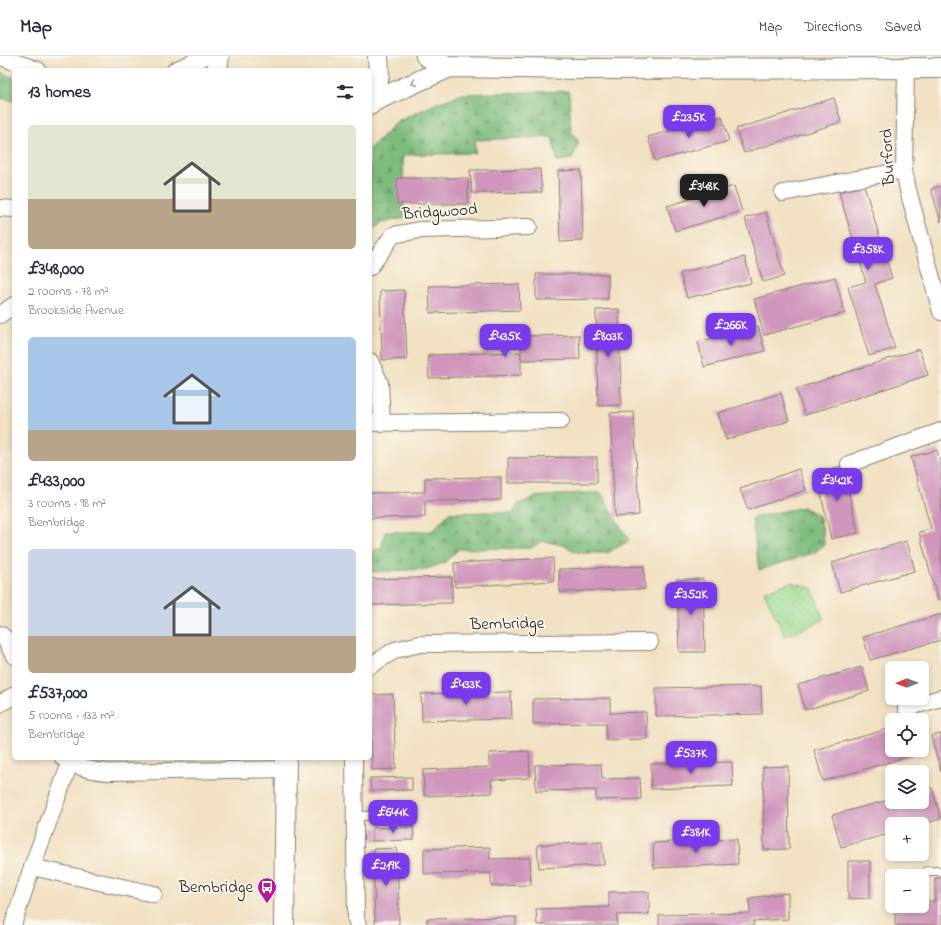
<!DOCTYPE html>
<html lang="en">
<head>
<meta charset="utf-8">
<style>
	body { margin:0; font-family:"Indie Flower",sans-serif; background:#f2f2f3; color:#1f2937; height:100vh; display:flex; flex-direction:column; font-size:15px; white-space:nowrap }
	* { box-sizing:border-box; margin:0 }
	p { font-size:13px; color:#747a83 }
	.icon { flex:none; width:22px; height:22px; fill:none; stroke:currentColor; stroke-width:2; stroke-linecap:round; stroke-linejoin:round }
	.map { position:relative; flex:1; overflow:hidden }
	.side { position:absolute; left:12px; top:12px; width:360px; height:692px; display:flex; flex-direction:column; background:#fff; border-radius:6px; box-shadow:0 2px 6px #0003 }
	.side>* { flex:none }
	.needle { width:26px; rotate:269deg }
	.buttons { position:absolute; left:885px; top:605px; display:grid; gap:8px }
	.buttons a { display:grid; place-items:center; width:44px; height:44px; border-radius:6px; background:#fff; box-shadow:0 2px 6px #0003; font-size:20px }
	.price { position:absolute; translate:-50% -34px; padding:0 9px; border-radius:8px; background:#7c3aed; color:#fff; font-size:13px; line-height:26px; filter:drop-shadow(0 1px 2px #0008) }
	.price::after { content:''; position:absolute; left:50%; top:24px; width:12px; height:9px; margin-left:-6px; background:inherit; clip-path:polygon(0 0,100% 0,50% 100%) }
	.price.current { background:#222; color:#fff }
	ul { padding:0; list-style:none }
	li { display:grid; align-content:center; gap:8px; height:212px; padding:0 16px }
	li span { display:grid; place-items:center; height:124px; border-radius:6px; color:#555 }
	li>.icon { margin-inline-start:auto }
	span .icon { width:72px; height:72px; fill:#fffc; stroke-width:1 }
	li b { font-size:17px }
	h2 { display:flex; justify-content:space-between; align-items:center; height:48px; padding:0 16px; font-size:17px }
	header { display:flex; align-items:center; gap:24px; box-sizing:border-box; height:56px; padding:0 20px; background:#fff; border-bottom:1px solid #e0e1e3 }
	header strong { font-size:19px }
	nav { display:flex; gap:22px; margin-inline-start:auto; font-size:14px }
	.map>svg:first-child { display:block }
	.grass { fill:url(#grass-dots); stroke:#5c7c56 }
	.forest { fill:url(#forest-firs); stroke:#4c6c4c }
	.building { fill:#cf95bc }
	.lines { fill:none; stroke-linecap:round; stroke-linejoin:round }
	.service-casing { stroke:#867e6e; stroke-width:10 }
	.minor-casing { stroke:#867e6e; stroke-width:18 }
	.tertiary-casing { stroke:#867e6e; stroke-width:22 }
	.service { stroke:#fff; stroke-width:8 }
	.minor { stroke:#fff; stroke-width:16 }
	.tertiary { stroke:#fff; stroke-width:20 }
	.oneway { stroke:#999 }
	.labels { text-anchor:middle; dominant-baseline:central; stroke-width:3.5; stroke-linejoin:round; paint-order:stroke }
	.street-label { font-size:17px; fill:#1c1c1c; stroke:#fbf7ec }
	.poi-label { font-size:17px; fill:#1c1c1c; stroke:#fbf7ec; text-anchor:end }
</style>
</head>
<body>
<header>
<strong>Map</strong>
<nav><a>Map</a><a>Directions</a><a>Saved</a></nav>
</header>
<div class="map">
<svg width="941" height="869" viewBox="0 0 941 869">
	<defs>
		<pattern id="grass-dots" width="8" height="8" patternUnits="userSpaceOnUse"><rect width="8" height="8" fill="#9cdb91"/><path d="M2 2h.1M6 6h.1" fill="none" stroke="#86bb7c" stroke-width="1.8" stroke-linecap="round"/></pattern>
		<pattern id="forest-firs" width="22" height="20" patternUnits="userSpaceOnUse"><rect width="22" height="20" fill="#7dbb7b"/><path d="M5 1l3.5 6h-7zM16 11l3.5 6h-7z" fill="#6ba06a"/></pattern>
	</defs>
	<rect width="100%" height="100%" fill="#fbf7ec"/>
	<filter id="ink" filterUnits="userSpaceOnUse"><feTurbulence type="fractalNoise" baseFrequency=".025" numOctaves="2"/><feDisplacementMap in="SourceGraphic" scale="8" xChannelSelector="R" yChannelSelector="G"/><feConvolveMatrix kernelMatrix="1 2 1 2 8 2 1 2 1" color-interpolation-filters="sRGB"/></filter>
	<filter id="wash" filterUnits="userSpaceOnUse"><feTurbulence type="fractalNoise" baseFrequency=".012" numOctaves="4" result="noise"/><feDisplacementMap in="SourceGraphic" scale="16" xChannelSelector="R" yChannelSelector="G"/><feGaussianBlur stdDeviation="0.9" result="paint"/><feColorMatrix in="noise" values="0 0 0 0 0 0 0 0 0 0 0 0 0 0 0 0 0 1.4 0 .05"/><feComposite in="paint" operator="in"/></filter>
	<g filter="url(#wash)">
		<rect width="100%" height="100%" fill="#f1e0c1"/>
		<path class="grass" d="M791 526 812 532 824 564 785 580 764 536Z"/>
		<path class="forest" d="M0 16 14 22V45L0 42Z
			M569 35 571 75 579 86 572 103 557 105 552 81 475 84V97L403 99 404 162 382 167 370 175V92L397 66 435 48 463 38Z
			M581 437H601L629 485 607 497H579L563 489 542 485 531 492 459 493 444 507 426 513 370 516V495L381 493 385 476 432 475 449 457 493 456 514 457 517 449 535 441Z
			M803 451 819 460 823 475 824 489 814 497 759 514 752 462Z"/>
		<g id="blocks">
			<path class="building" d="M834 42 841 66 744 97 736 73Z
				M722 60 729 85 655 105 648 81Z
				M540 113 542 136 472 137 470 114Z
				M581 114 583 185 560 186 558 115Z
				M397 122H468V148H397Z
				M864 129 892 222 875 228 895 292 869 300 848 231 866 226 839 137Z
				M734 130 742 155 675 175 667 150Z
				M941 130V166L931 133Z
				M766 156 784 220 763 226 745 162Z
				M745 201 751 227 687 242 680 217Z
				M536 218H608V243L536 244Z
				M835 221 845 257 764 279 754 243Z
				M519 228 520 254 430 257 429 230Z
				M404 234 407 303 382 304 380 235Z
				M619 253 621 349 598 350 596 254Z
				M758 270 765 295 704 311 698 286Z
				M579 279 580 303 521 304V319L429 322 428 299 520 296 521 303V280Z
				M919 293 928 319 805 359 796 333Z
				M781 337 789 365 726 384 718 357Z
				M634 356 639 459 615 461 610 357Z
				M937 394 941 410V543L938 544 919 476 931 473 911 401Z
				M597 401V427H508V402Z
				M843 410 858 477 831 483 816 416Z
				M799 413 806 434 748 454 740 433Z
				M501 421V444L425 445V461L370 462V437L425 436V422Z
				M907 485 915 515 840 536 832 507Z
				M553 502 554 525 455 531 454 507Z
				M644 510 645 533 560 536 559 513Z
				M452 521V547L370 549V523Z
				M703 523 705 596H679L677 524Z
				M941 558V584L870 604 863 581Z
				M862 611 869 635 805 654 798 629Z
				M761 630 762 658 656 660V632Z
				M511 636 512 663 422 665 421 638Z
				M393 638 396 713 372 714 370 639Z
				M610 642V657L646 656 647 683 606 684V667L533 668V643Z
				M892 672V694H922V676L928 695 823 725 814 694Z
				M941 678V716L931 680Z
				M529 695 530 722 491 724 492 737 424 740 423 714 489 711V697Z
				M732 706 733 730 651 733V708Z
				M601 708 602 723 640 722 641 743 596 744V734L536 735 535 709Z
				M788 710 789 793 764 794 763 711Z
				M412 721V734L371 735 370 722Z
				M932 732 941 763 922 768H892V777L841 791 832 759 892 743V746H922V735Z
				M413 771 414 784 372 785V772Z
				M737 783 738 808 654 812 653 787Z
				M602 786 604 809 539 812 537 789Z
				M490 791V803L530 802 531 829 491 830V817L424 818V793Z
				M397 792 399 869H375L373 793Z
				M848 805H870V842L848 843Z
				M935 822H941V869H895V850H922V845H935Z
				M609 836H649V858L617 859V869H537L536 853 609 851Z
				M788 837V863L753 865 754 869H659V859L750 857 749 842Z
				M516 861V869H427V863Z"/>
		</g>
	</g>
	<g filter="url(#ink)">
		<use href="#blocks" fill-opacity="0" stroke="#867e6e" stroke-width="1"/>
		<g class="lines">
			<defs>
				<path id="service" d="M355 760 407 759
					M927 815H941"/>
				<path id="minor" d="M0 1 38 14
					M906 12 904 114 908 134 941 256
					M175 14 198 4 205 0
					M783 137 904 114
					M0 152 14 153
					M370 211 393 179 420 174 529 171
					M0 259 14 249
					M370 305 380 327 382 368
					M370 367 561 365
					M849 408 941 375
					M0 578 4 581 14 600
					M370 610 395 594 420 588 650 586
					M0 648 14 639
					M906 652 941 642
					M63 702C76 712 93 715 109 716L286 713
					M354 702 356 863 358 869
					M32 811 154 838
					M13 869 32 811 70 707"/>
				<path id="tertiary" d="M426 0 450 11 581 13 941 12
					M217 14 219 0
					M372 46 450 11
					M370 49 372 46 379 20 378 0
					M284 869 286 702"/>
			</defs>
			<use href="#service" class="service-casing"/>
			<use href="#minor" class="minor-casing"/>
			<use href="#tertiary" class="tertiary-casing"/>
			<use href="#service" class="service"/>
			<use href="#minor" class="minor"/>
			<use href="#tertiary" class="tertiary"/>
		</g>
		<defs><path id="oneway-chevron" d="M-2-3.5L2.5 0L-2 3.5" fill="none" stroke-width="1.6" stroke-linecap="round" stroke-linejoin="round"/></defs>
		<use class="oneway" href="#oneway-chevron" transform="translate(414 27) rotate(156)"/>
	</g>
	<defs>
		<symbol id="bus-pin" viewBox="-11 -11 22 30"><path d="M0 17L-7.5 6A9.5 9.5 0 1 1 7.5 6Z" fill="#b5179e" stroke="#fbf7ec"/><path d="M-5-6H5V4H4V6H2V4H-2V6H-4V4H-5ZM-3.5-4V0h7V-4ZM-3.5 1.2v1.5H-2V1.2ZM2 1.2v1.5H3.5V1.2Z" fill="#fff"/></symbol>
	</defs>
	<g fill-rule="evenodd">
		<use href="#bus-pin" x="256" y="820" width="22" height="30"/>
	</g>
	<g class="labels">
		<g class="street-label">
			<text transform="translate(888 101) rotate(-93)">Burford</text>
			<text transform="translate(440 156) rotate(-4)">Bridgwood</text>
			<text transform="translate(507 568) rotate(-1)">Bembridge</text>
		</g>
		<g class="poi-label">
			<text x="253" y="831">Bembridge</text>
		</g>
	</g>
</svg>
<div class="buttons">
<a><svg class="needle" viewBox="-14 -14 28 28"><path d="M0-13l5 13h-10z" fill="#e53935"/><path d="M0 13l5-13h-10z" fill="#747a83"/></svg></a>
<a><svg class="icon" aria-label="locate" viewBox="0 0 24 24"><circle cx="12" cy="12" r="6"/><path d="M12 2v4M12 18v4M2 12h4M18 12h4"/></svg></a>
<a><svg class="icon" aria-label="layers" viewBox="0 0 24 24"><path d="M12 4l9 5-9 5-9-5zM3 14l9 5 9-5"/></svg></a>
<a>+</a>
<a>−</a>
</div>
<b class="price" style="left:689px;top:83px">£235K</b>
<b class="price current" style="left:704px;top:152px">£348K</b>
<b class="price" style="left:868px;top:215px">£358K</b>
<b class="price" style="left:731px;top:291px">£266K</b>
<b class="price" style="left:505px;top:302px">£435K</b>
<b class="price" style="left:608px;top:302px">£803K</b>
<b class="price" style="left:837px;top:446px">£342K</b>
<b class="price" style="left:691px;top:560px">£352K</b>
<b class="price" style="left:466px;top:650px">£433K</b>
<b class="price" style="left:691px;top:719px">£537K</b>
<b class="price" style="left:393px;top:778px">£644K</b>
<b class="price" style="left:696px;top:798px">£381K</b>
<b class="price" style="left:386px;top:831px">£219K</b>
<section class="side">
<h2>13 homes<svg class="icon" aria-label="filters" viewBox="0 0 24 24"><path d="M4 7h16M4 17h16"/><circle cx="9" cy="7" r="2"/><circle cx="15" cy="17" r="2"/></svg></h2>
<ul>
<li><span style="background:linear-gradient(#dfe7d0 60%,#b9a48a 0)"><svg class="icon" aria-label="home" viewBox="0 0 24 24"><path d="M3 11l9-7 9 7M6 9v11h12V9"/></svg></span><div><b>£348,000</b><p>2 rooms · 78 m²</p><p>Brookside Avenue</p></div></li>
<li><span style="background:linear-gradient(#a9c7e8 75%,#b9a48a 0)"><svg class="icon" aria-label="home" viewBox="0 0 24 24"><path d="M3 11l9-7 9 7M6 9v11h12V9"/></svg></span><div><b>£433,000</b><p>3 rooms · 98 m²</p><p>Bembridge</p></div></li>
<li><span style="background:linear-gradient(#c9d6e8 70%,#b9a48a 0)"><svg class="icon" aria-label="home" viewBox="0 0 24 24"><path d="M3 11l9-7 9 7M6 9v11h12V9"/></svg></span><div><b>£537,000</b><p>5 rooms · 133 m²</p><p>Bembridge</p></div></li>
</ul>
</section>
</div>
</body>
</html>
